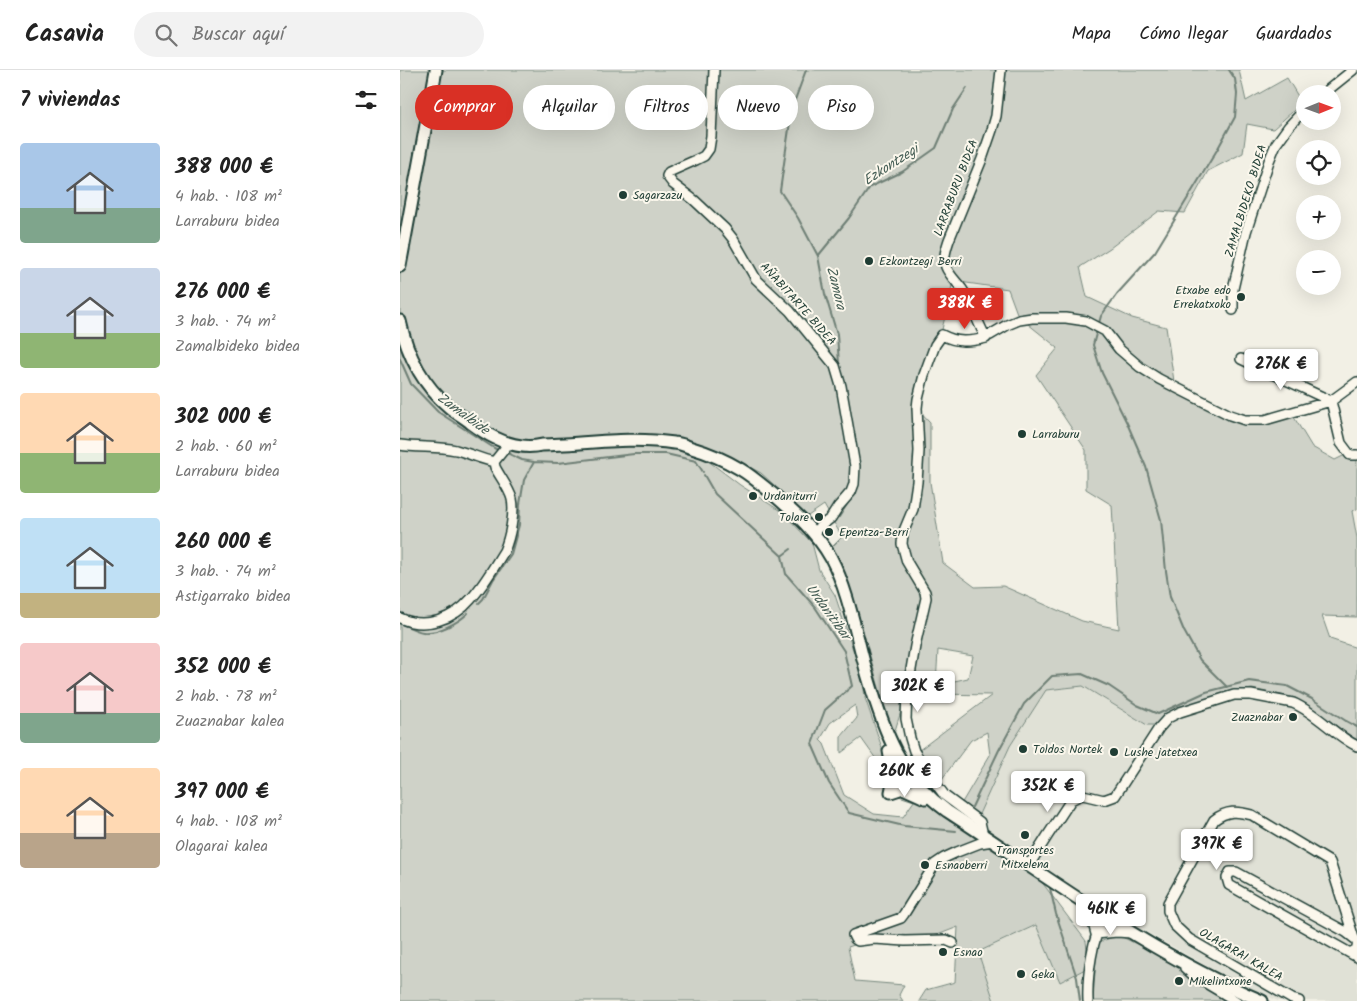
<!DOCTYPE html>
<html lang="es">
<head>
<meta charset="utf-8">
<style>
	body { margin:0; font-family:Kalam,sans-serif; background:#f2f2f2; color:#222; height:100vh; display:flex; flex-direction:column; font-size:19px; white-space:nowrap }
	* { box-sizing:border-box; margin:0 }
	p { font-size:16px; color:#767676 }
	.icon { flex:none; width:28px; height:28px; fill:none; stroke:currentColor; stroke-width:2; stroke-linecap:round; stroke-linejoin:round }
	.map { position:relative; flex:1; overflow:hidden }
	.details { display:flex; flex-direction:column; background:#fff; width:400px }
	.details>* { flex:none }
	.hud { position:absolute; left:15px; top:15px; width:475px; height:45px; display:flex; gap:10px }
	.needle { width:32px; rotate:89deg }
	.controls { position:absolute; left:896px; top:15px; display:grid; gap:10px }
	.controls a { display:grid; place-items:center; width:45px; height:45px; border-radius:50%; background:#fff; box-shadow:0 5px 20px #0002; font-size:25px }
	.price { position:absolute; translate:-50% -42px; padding:0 11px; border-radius:5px; background:#fff; color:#222; font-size:16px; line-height:32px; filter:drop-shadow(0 1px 2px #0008) }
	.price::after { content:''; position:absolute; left:50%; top:30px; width:15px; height:11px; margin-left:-8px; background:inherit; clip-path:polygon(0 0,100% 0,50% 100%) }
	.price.current { background:#d93025; color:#fff }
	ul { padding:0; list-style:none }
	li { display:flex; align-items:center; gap:15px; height:125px; padding:0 20px }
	li span { display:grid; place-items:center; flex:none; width:140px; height:100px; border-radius:5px; color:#555 }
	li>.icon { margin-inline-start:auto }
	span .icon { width:60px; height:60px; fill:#fffc; stroke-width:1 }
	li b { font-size:21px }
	h2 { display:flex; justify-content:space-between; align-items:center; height:60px; padding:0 20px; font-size:21px }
	.pill { padding:0 18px; border-radius:22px; background:#fff; box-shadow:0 5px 20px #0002; font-size:18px; line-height:45px }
	.pill.current { background:#d93025; color:#fff }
	header { display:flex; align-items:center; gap:30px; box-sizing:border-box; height:70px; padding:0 25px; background:#fff; border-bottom:1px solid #e0e0e0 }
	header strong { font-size:24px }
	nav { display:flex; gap:28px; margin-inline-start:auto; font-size:18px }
	.search { width:350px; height:45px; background:#f2f2f2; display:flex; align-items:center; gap:12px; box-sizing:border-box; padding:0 18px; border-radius:28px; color:#767676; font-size:19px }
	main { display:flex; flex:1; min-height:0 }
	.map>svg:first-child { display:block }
	.built { fill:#e0e1d6 }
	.green { fill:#cfd2c8; stroke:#77887e; fill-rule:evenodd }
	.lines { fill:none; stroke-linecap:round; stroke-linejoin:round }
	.stream { stroke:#6e7f75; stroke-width:2 }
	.minor-casing { stroke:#1f3d34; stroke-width:12 }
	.major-casing { stroke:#1f3d34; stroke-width:15 }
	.minor { stroke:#fbf7ec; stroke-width:9 }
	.major { stroke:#fbf7ec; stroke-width:11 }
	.poi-dot { fill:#1f3d34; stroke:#fbf7ec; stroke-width:2 }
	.labels { text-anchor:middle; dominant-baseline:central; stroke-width:4; stroke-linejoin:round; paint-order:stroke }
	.street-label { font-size:12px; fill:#1f3d34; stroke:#fbf7ec }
	.poi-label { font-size:12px; fill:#1f3d34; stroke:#fbf7ec; text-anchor:start }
	.water-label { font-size:14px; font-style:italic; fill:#465e55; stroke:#fbf7ec }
</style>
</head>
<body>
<header>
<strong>Casavia</strong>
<div class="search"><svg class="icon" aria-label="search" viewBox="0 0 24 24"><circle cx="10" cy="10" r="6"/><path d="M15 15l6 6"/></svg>Buscar aquí</div>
<nav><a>Mapa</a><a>Cómo llegar</a><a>Guardados</a></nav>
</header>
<main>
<section class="details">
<h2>7 viviendas<svg class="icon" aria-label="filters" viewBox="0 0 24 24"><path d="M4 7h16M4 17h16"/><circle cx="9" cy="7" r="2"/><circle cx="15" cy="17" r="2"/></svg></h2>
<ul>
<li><span style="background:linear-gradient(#a9c7e8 65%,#7fa58c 0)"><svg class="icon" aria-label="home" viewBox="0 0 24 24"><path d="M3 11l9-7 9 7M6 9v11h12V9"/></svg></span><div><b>388 000 €</b><p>4 hab. · 108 m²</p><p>Larraburu bidea</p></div></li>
<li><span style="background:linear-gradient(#c9d6e8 65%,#8fb573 0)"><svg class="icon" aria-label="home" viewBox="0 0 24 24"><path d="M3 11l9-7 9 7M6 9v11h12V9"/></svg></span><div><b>276 000 €</b><p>3 hab. · 74 m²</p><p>Zamalbideko bidea</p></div></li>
<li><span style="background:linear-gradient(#ffd9b3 60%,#8fb573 0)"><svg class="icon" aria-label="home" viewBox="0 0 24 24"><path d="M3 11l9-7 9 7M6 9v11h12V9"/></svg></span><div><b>302 000 €</b><p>2 hab. · 60 m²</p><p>Larraburu bidea</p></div></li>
<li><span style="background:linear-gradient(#bfe0f5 75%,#c2b280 0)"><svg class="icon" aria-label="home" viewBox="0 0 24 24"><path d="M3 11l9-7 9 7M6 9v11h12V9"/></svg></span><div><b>260 000 €</b><p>3 hab. · 74 m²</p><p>Astigarrako bidea</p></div></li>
<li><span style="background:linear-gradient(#f6c9c9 70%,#7fa58c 0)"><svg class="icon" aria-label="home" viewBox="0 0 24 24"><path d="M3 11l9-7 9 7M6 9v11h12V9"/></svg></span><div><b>352 000 €</b><p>2 hab. · 78 m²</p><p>Zuaznabar kalea</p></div></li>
<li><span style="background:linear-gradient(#ffd9b3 65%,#b9a48a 0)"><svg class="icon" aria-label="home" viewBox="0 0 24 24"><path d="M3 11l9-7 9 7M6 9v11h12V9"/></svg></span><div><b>397 000 €</b><p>4 hab. · 108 m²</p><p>Olagarai kalea</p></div></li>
</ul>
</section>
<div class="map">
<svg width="957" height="931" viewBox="0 0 957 931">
	<rect width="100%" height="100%" fill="#f2f0e5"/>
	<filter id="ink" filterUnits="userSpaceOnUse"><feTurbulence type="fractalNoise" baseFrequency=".02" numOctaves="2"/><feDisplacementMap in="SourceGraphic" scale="10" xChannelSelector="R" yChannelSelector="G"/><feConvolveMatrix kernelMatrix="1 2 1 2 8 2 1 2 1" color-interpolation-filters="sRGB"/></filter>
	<g filter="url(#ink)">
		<path class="built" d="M683 616 747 655H757L768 643 827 623 852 619 896 628 957 670V931H878L835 912 713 843 624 783 575 753 610 676 645 620Z
			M636 855 660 912 695 894 693 931H594L578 882Z"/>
		<path class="green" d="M0 0H839L846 31 887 8 902 33 873 59 847 54 843 83 808 101 785 143 759 141 710 178 680 197 687 227 732 248 766 257 775 318 793 320 829 346 865 353 892 344 912 377 935 390 945 385 957 386V439L952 441 957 468V547L922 546 930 569 957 578V670L896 628 852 619 827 623 768 643 757 655H747L683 616 646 620 610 676 575 753 557 741 590 685 587 662 571 670 533 721 506 690 592 625 534 624 509 615 493 667 455 533 430 479 442 467 424 435 408 446 361 403 314 379 307 390 340 415 382 442 412 473 419 500 435 525 463 610 465 628 489 698 491 710 461 668 441 683V667L457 648 455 635 430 653 420 670 424 674 444 725 474 744 503 747 514 731 496 725 502 721 511 724 549 748V751L574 762 638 807 686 871 689 897 660 912 636 855 578 882 594 931H519L526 920 555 912 558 857 522 871H466L448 877 455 911 504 915 499 925 503 931H0ZM553 211 608 219 618 246 658 278 636 305 686 380V419L712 435 719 559 682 551 603 516 575 517 543 493 530 412V352L515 336 541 264ZM538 580 573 586 568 608 536 615Z
			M718 865 854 931H693L697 873Z"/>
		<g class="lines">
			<path class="stream" d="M406 0 392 38 380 121 398 148 418 186 425 224 437 264 439 294
				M418 186 449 148 470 117 502 102 536 78 553 39 567 18
				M699 253 701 246 717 224 755 182 817 80 835 47 837 24 835 9 829 0
				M697 260 693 275 702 303 727 353 746 397 761 450 766 501 770 527 784 561 800 590 827 617
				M0 289 11 314 38 342 94 378 100 381
				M105 382 122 390 134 392 158 393 234 384H266L296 391 303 402
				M304 405 315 424 382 486 386 504 415 537 444 581 452 616 425 640 412 674 429 713 449 743 504 756 556 761
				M439 447 451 428
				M383 485 391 479
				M79 533 83 529 93 510 111 484 119 455 120 434 124 410 134 392
				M0 553C7 556 16 561 23 562 37 564 58 553 68 543
				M572 737 599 680 624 634 652 606 682 604 709 616 737 635 758 644 806 622 849 611 887 616 912 629 946 651 957 657
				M650 818 656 844 677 908 680 931"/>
			<defs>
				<path id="minor" d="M314 0 311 66 309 79 304 86 296 90 269 102 267 106 273 114 294 130 325 159 333 169 356 209 390 241 435 296 441 316 455 396 454 414 451 422 438 437 431 448 413 462
					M923 24 953 0
					M833 240V219L846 162 869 91 876 74 889 56 905 39
					M590 265 607 255 619 250 632 248H666L686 251 705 261 719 279 740 297 759 309 830 345 845 350H865L931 331 957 312
					M841 289 931 331 941 373 950 385H957
					M0 375C18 378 38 376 56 380 68 383 81 389 94 392
					M0 548C25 560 54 549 71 529 84 515 94 497 104 481 110 467 115 443 112 429 109 418 100 407 95 397L94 392 106 377
					M583 765 580 752 545 726 527 702 514 681 510 668 506 649 507 623 515 576 526 528 525 522 507 492 502 474 503 463 513 439 517 412 519 381 517 338 518 329 524 305 535 275 542 265C557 273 569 272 586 268 578 253 571 233 562 219 557 212 549 205 546 197 543 188 546 179 549 170L582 89 592 60 596 46 601 0
					M629 795 648 765 671 730 679 726 683 725 704 730 715 726 759 658 768 648 780 642 834 625H851L893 633C917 643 934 665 957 676
					M684 834 690 842 696 864
					M696 864 717 862 731 863
					M955 869 946 862 836 802H830L827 808 829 815 957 887
					M553 873 546 870 505 871 474 869 458 871 455 869 453 865 501 848 504 844 535 794 544 788 557 782 580 773 593 771
					M950 883 957 879V876
					M786 894 785 898 794 906 836 931
					M688 931C687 907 692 866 705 846
					M899 931 892 929 789 869 774 855 768 841V833L814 750C827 740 837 741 852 745L930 792 954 868"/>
				<path id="major" d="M0 196 36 0
					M0 251C7 284 23 315 49 337 56 343 64 347 71 353 91 368 116 381 142 375 185 374 230 366 274 373 280 373 286 376 292 378 309 383 325 390 340 399 352 406 363 416 373 424 395 443 417 463 431 488 449 522 457 570 468 607 484 661 500 707 547 741 650 808 748 883 862 931
					M489 681 494 709 491 722
					M491 722 503 718 525 728"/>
			</defs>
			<use href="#minor" class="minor-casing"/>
			<use href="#major" class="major-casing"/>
			<use href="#minor" class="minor"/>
			<use href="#major" class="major"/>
		</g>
	</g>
	<g class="poi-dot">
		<circle cx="223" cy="125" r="5"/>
		<circle cx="469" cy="191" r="5"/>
		<circle cx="841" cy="227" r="5"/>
		<circle cx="622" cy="364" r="5"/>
		<circle cx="353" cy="426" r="5"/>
		<circle cx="419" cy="447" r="5"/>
		<circle cx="429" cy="462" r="5"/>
		<circle cx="893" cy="647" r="5"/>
		<circle cx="623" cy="679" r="5"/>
		<circle cx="714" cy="682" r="5"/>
		<circle cx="625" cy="765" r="5"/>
		<circle cx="525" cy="795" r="5"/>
		<circle cx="543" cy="882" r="5"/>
		<circle cx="621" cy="904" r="5"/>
		<circle cx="779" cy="911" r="5"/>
	</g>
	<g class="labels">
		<g class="street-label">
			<text transform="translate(556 118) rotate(-69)">LARRABURU BIDEA</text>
			<text transform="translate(846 131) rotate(-73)">ZAMALBIDEKO BIDEA</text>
			<text transform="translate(398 234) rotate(48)">AÑABITARTE BIDEA</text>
			<text transform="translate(841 885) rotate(30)">OLAGARAI KALEA</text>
		</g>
		<g class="poi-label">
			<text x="233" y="125">Sagarzazu</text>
			<text x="479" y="191">Ezkontzegi Berri</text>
			<text x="831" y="220" text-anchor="end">Etxabe edo<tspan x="831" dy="14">Errekatxoko</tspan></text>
			<text x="632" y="364">Larraburu</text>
			<text x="363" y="426">Urdaniturri</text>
			<text x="409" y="447" text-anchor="end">Tolare</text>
			<text x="439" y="462">Epentza-Berri</text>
			<text x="883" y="647" text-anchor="end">Zuaznabar</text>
			<text x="633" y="679">Toldos Nortek</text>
			<text x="724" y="682">Lushe jatetxea</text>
			<text x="625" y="780" text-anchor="middle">Transportes<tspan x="625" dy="14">Mitxelena</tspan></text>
			<text x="535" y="795">Esnaoberri</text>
			<text x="553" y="882">Esnao</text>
			<text x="631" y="904">Geka</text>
			<text x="789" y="911">Mikelintxone</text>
		</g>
		<g class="water-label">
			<text transform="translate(491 95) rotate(-33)">Ezkontzegi</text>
			<text transform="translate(436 218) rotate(76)">Zamora</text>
			<text transform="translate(63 344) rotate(36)">Zamalbide</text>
			<text transform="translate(428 542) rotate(54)">Urdanitibar</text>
		</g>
	</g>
</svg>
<div class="controls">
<a><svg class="needle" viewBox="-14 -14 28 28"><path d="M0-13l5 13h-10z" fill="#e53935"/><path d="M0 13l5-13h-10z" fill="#767676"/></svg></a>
<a><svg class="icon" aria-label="locate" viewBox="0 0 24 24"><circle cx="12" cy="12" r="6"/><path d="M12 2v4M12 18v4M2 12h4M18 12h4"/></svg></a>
<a>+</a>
<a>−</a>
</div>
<b class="price current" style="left:565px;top:260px">388K €</b>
<b class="price" style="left:881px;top:321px">276K €</b>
<b class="price" style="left:518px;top:643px">302K €</b>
<b class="price" style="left:505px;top:728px">260K €</b>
<b class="price" style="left:648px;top:743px">352K €</b>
<b class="price" style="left:817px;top:801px">397K €</b>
<b class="price" style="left:711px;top:866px">461K €</b>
<div class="hud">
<a class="pill current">Comprar</a>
<a class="pill">Alquilar</a>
<a class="pill">Filtros</a>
<a class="pill">Nuevo</a>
<a class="pill">Piso</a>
</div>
</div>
</main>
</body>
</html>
